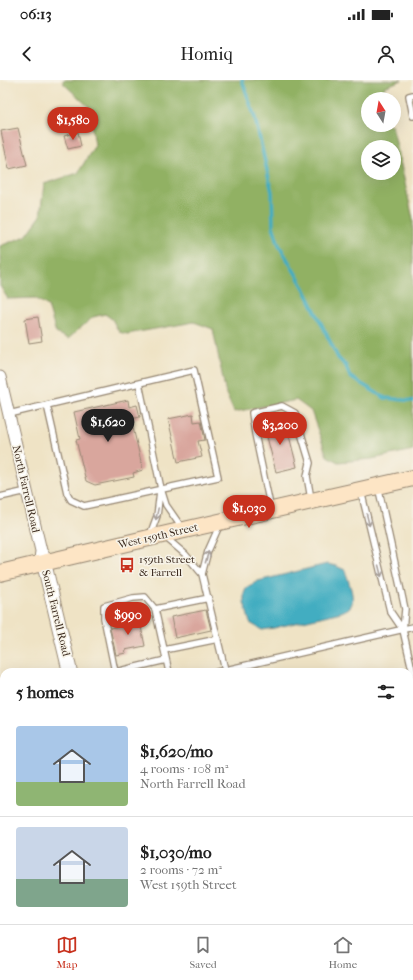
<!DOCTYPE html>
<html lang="en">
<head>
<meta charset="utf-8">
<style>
	body { margin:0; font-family:"IM FELL French Canon",serif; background:#f2f2f2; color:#222; height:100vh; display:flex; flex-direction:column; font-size:15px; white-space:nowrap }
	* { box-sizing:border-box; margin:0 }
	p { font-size:13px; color:#767676 }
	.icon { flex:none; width:22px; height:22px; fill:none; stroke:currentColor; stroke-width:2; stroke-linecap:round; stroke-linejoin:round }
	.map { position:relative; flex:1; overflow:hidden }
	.panel { position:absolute; left:0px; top:588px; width:413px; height:256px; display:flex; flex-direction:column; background:#fff; border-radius:12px 12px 0 0; box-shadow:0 4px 16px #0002 }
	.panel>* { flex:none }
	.needle { width:26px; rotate:349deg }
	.tools { position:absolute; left:361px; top:12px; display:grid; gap:8px }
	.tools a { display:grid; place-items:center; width:40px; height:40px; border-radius:50%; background:#fff; box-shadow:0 4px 16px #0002; font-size:20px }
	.price { position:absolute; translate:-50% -34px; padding:0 9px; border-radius:14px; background:#c8321e; color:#fff; font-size:13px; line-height:26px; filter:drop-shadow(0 1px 2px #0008) }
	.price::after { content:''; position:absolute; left:50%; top:24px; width:12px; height:9px; margin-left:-6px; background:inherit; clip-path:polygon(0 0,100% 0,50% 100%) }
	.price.current { background:#222; color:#fff }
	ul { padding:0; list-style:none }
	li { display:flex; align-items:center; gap:12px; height:100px; padding:0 16px }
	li+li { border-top:1px solid #e0e0e0 }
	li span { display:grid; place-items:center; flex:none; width:112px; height:80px; border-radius:4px; color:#555 }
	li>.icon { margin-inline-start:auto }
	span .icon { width:48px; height:48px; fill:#fffc; stroke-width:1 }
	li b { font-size:17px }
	h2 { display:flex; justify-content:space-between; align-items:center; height:48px; padding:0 16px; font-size:17px }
	.status { display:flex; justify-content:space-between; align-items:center; height:28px; padding:0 20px; background:#fff; direction:ltr }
	.status svg { height:11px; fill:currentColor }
	header { display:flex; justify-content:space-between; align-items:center; height:52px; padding:0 16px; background:#fff; font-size:18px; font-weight:600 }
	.tabs { display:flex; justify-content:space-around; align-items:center; height:56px; border-top:1px solid #e0e0e0; background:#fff; font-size:11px; color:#767676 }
	.tabs a { display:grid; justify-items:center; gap:2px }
	.tabs .current { color:#c8321e }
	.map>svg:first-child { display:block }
	.forest { fill:#91b164; stroke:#666e41; fill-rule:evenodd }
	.water { fill:#42adc1; stroke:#3e6c70 }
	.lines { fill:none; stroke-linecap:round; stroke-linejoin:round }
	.stream { stroke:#42adc1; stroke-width:3.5 }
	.building { fill:#d9a69d }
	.service-casing { stroke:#958672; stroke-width:8 }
	.minor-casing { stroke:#958672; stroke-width:13 }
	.tertiary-casing { stroke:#958672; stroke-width:16 }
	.secondary-casing { stroke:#958672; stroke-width:18 }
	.service { stroke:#fff; stroke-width:5.5 }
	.minor { stroke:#fff; stroke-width:11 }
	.tertiary { stroke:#fff; stroke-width:14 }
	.secondary { stroke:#fde5c5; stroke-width:16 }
	.oneway { stroke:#a79f9a }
	.labels { text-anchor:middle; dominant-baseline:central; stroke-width:3; stroke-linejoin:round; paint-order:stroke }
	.street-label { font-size:11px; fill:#3b2a1e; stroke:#f7f3e8 }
	.poi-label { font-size:11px; fill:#3b2a1e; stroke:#f7f3e8; text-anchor:start }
</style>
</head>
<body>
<div class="status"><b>06:13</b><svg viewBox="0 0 49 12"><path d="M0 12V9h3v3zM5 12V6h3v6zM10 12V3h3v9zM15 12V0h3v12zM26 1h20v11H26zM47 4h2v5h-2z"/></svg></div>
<header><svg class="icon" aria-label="back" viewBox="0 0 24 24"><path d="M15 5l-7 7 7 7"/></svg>Homiq<svg class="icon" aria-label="person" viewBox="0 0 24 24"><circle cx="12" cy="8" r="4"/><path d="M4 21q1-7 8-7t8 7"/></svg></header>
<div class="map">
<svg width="413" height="844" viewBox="0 0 413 844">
	<rect width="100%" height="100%" fill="#f7f3e8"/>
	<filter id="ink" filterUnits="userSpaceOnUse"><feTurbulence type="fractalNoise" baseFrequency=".025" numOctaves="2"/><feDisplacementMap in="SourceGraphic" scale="8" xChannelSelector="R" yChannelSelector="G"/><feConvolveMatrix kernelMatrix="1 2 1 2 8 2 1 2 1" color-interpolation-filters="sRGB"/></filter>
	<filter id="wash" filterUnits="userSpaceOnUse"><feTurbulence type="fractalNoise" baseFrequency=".012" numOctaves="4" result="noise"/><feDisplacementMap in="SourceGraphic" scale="16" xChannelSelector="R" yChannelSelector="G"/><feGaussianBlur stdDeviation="0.9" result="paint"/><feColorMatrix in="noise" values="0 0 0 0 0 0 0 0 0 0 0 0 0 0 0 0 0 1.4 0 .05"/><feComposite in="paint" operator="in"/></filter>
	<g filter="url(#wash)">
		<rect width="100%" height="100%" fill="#efe3c5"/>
		<path class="forest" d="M63 0H402L384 7 387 19H368V45H392L413 139V370L372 379 338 382 327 376 311 331 296 320 234 332 226 314 213 249 194 242 127 254 119 252 112 239 105 234 93 237 68 259 56 253 48 226 35 218 8 219 0 206V166L26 156 40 137 44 104 78 93 95 65 89 27 64 4ZM368 67H394V93H368Z"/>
		<path class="water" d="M327 484 336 486 345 490C347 499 357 519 350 527 348 529 344 531 341 532L274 548 262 550 250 543 244 522V513L247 507 258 501Z"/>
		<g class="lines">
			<path class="stream" d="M242 0 255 38 272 112 273 146 279 165 304 208 338 278 346 286 350 297 385 318 413 321"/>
		</g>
		<g id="blocks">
			<path class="building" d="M18 48 27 85 9 89 1 51Z
				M78 52 81 66 68 69 64 56Z
				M38 237 42 261 29 263 25 239Z
				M128 320 129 327 137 325 140 337 131 339 143 390 133 393 134 397 95 405 86 401 76 360 80 359 74 332Z
				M193 334 194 342 201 341 205 360 198 361 202 377 178 382 168 339Z
				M285 340 297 387 276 392 264 345Z
				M206 530 211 550 175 558 171 537Z
				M139 537 145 566 125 570 126 573 116 575 110 548 121 546 120 541Z"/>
		</g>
	</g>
	<g filter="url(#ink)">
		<use href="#blocks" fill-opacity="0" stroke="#958672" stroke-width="1"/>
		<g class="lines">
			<defs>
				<path id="service" d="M413 15 409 16 413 36
					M139 303 161 409 166 425 182 448
					M9 334 194 290 218 397 84 426 71 420 67 413 47 325
					M378 406 405 529 403 550 413 594
					M361 411 390 531 403 550
					M0 417 27 411
					M271 430 255 354 252 333 282 326 295 333 310 383 307 396 311 419
					M150 455 157 436 160 411
					M165 457 185 474 202 494 225 590
					M202 494 208 471 220 444
					M155 529 145 517 133 518 104 526V538L115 592 166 580
					M164 570 218 559
					M169 592 155 529 209 518
					M217 592 413 547
					M0 648 4 647
					M0 676 4 675
					M409 688 413 687
					M0 733 4 732
					M0 742 4 741
					M413 785V788
					M178 840 179 844
					M214 844 223 842 225 840"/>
				<path id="minor" d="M0 297 42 475"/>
				<path id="tertiary" d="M42 475 70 592
					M122 840 123 844"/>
				<path id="secondary" d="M0 493 149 458 413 398"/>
			</defs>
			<use href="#service" class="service-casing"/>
			<use href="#minor" class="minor-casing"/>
			<use href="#tertiary" class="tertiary-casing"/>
			<use href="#secondary" class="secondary-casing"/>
			<use href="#service" class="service"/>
			<use href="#minor" class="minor"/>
			<use href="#tertiary" class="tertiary"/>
			<use href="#secondary" class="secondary"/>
		</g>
		<defs><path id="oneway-shaft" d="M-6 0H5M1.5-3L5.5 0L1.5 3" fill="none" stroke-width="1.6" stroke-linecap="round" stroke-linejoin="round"/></defs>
		<g class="oneway">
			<use href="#oneway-shaft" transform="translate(157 434) rotate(102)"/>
			<use href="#oneway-shaft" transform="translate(368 440) rotate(76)"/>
			<use href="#oneway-shaft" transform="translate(207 477) rotate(-74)"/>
			<use href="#oneway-shaft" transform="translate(380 491) rotate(76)"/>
		</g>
	</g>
	<defs>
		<symbol id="bus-bare" viewBox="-9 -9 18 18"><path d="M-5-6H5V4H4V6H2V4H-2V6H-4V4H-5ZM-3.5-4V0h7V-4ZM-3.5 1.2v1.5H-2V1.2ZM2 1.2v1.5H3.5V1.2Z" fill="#c8321e" stroke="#f7f3e8" stroke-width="2.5" paint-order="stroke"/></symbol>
	</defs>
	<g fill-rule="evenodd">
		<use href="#bus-bare" x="116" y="474" width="22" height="22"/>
	</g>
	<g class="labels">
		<g class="street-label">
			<text transform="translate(26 409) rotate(77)">North Farrell Road</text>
			<text transform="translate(158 456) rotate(-13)">West 159th Street</text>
			<text transform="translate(56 533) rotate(76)">South Farrell Road</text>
		</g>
		<g class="poi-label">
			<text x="139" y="479">159th Street<tspan x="139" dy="13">&amp; Farrell</tspan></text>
		</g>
	</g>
</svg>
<div class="tools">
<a><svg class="needle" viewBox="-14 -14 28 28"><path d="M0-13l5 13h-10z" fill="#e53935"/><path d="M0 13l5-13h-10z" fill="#767676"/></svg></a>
<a><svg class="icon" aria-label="layers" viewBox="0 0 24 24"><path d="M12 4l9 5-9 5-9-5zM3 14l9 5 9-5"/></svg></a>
</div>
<b class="price" style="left:73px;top:61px">$1,580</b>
<b class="price current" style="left:108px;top:363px">$1,620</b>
<b class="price" style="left:280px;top:366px">$3,200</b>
<b class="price" style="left:249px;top:449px">$1,030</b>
<b class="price" style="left:128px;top:556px">$990</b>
<section class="panel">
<h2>5 homes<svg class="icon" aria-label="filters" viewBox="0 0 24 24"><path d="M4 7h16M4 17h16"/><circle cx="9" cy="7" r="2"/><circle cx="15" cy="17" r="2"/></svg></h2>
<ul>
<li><span style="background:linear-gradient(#a9c7e8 70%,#8fb573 0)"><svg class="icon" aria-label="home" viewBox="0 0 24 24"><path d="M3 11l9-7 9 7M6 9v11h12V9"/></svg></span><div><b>$1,620/mo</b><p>4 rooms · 108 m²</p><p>North Farrell Road</p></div></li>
<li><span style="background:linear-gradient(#c9d6e8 65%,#7fa58c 0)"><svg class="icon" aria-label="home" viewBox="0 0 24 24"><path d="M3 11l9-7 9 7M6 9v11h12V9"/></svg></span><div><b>$1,030/mo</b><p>2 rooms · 72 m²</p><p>West 159th Street</p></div></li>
</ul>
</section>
</div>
<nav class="tabs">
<a class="current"><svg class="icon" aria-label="map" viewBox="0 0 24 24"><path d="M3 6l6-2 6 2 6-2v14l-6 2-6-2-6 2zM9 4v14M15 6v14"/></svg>Map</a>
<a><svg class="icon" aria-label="saved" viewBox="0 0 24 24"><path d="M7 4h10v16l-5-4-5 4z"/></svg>Saved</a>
<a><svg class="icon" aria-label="home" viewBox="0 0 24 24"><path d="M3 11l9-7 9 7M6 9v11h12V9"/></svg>Home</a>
</nav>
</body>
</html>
